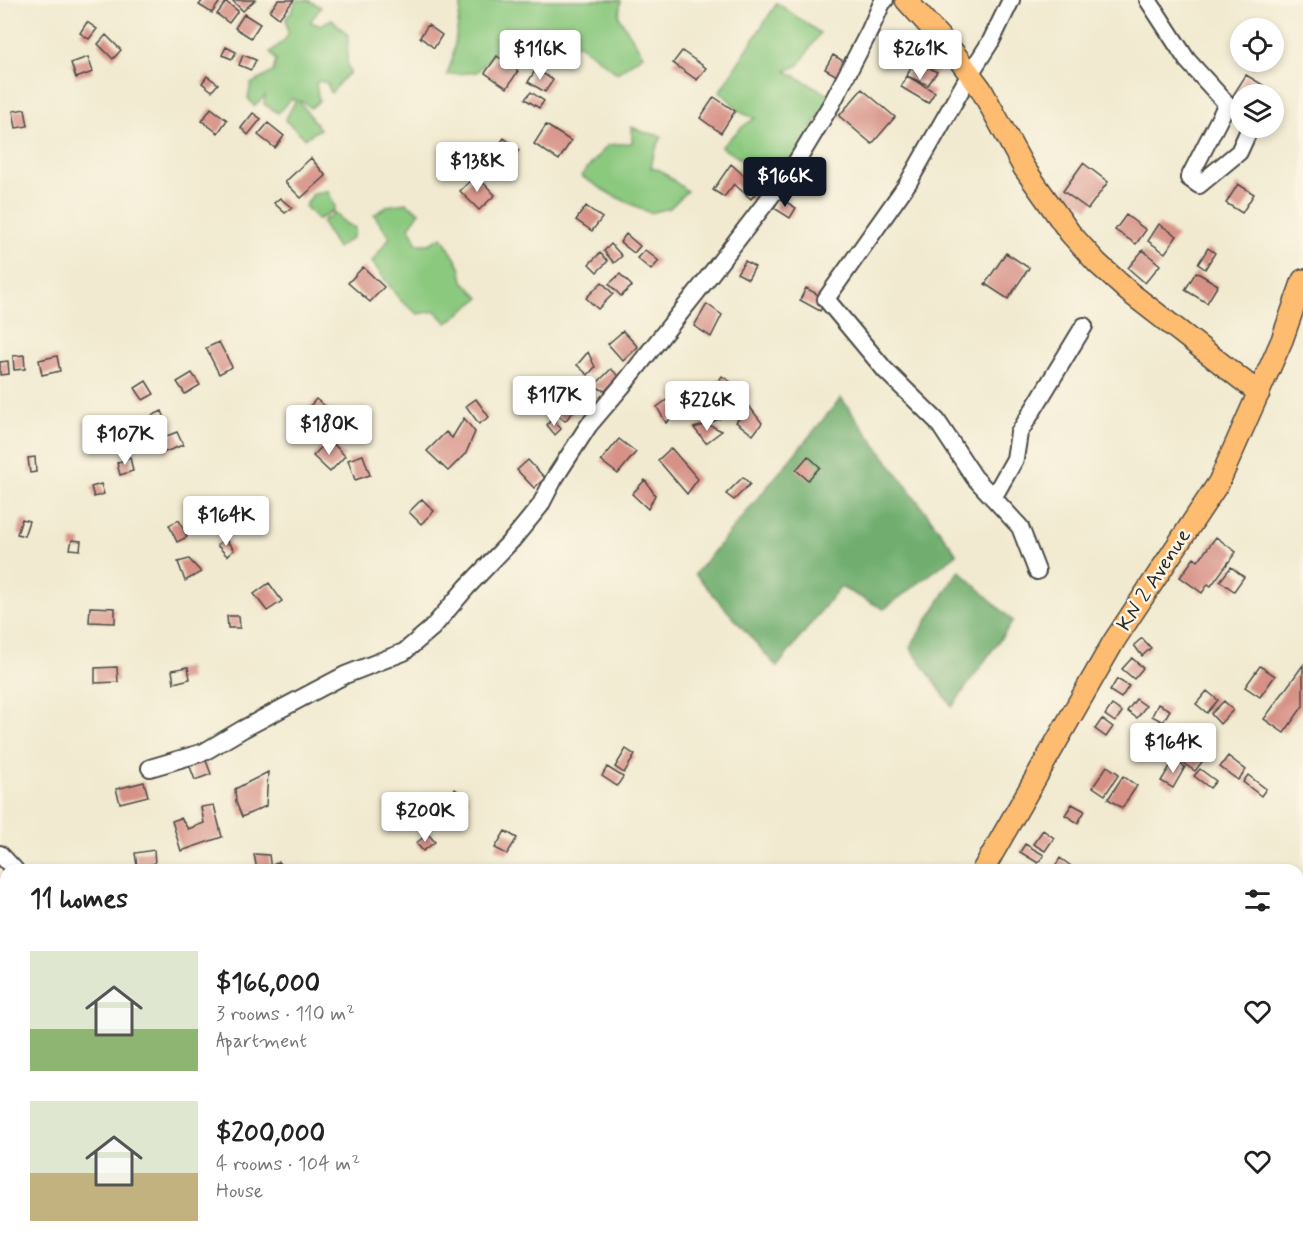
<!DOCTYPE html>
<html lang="en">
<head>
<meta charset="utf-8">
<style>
	body { margin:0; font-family:Mynerve,sans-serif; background:#f2f2f2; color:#222; height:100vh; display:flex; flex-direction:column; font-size:22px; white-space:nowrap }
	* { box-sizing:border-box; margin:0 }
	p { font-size:20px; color:#767676 }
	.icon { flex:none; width:33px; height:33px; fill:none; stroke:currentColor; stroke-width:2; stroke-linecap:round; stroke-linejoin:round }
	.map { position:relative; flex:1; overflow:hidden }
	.sheet { position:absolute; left:0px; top:864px; width:1304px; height:384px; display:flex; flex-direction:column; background:#fff; border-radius:18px 18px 0 0; box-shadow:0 3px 9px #0003 }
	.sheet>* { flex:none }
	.controls { position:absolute; left:1230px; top:18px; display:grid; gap:12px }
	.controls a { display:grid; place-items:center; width:54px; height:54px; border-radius:50%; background:#fff; box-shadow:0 3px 9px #0003; font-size:30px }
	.price { position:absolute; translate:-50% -51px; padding:0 14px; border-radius:6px; background:#fff; color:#222; font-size:20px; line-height:39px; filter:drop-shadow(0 2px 3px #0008) }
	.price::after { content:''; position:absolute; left:50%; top:36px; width:18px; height:14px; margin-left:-9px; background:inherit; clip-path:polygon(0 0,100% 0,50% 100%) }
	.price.selected { background:#111827; color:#fff }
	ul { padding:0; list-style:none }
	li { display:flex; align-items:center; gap:18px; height:150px; padding:0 30px }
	li span { display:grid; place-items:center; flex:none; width:168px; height:120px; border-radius:0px; color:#555 }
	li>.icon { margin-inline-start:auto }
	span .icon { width:72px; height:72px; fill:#fffc; stroke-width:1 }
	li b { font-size:26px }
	h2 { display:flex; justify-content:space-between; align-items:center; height:72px; padding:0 30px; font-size:26px }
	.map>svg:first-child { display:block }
	.green { fill:#8bc97f; stroke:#5b7a55; stroke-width:1.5 }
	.forest { fill:#70ad6e; stroke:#4e6c4c; stroke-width:1.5 }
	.building { fill:#d79187 }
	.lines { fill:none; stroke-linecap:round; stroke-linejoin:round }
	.minor-casing { stroke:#494844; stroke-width:20 }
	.major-casing { stroke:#494844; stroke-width:24 }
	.minor { stroke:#fff; stroke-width:16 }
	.major { stroke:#febc70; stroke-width:21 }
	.labels { text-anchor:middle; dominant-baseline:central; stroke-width:5; stroke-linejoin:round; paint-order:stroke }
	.street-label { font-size:21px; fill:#2b2b2b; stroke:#fcf5e5 }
</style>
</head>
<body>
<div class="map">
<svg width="1303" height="1248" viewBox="0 0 1303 1248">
	<rect width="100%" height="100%" fill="#fcf5e5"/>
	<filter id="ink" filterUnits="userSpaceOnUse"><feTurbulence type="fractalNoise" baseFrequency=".0167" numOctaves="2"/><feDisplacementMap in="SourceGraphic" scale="12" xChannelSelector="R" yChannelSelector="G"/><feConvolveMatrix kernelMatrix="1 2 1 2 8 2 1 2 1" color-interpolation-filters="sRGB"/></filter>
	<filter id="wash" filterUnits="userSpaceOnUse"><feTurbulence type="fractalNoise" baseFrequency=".008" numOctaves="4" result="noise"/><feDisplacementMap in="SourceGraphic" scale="24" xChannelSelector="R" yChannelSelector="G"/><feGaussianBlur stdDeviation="1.35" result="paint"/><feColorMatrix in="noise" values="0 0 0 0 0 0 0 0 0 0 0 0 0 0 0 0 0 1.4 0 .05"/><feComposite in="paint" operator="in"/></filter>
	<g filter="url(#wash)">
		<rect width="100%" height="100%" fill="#f1ead0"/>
		<path class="green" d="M296 0H308L321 7 310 22 320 25 332 19 348 35 347 62 350 73C341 78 338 86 331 93L327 83 320 81 316 83 319 101 311 108 304 102 299 101 320 129 305 138 285 120 296 100 291 99 278 113 264 104 265 96 254 106 248 98 251 84 273 72 276 60 270 52 284 41 288 34 286 18 292 11Z
			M462 0H621L619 17 643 55 617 73 579 44 545 57 508 37 477 72 447 75 452 60Z
			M777 3 820 33 799 65 786 71 831 96 791 164 774 179 721 147 742 127 755 118 742 113 720 91Z
			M632 127 643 132 662 136 654 153 651 168 660 170 687 191 670 208 650 213 612 195 581 176 608 145 632 143Z
			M328 191 335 206 334 210 318 220 305 206 313 194Z
			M406 203 420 212 409 227 417 244H429L442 237 460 266 463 281 480 298 447 323 435 311 418 314 400 300 372 262 390 237 374 215 387 206Z
			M334 212 345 223 355 228 353 237 337 248 322 223 325 219 331 217 332 214Z"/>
		<path class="forest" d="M841 398 957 554 884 609 840 587 777 667 695 574Z
			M959 570 1013 621 952 707 910 647Z"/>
		<g id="blocks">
			<path class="building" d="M203 0H221L212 13 199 5Z
				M232 0H255L243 11Z
				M278 0H294L279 18 270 11Z
				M226 2 238 11 229 23 217 14Z
				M244 14 260 24 251 38 235 28Z
				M87 22 97 29 89 39 80 33Z
				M428 25 442 35 434 48 420 37Z
				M106 35 121 50 113 59 98 44Z
				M226 47 236 52 232 59 222 55Z
				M682 51 706 68 697 80 673 63Z
				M243 55 256 60 251 70 239 65Z
				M833 55 845 62 837 76 825 69Z
				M497 56 518 71 507 88 485 73Z
				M88 57 93 72 76 78 71 63Z
				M914 59 937 72 928 85 907 76 935 92 928 103 901 87 907 76Z
				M1242 62H1259L1253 69Z
				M536 69 553 80 545 92 528 82Z
				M1246 75 1263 85 1257 94H1240V103L1232 97Z
				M207 76 218 84 212 91 202 83Z
				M862 89 895 117 872 144 839 116Z
				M531 92 544 101 539 108 525 99Z
				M714 97 735 111 721 133 700 118Z
				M211 108 227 120 218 133 202 121Z
				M25 109 28 126 16 128 13 111Z
				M253 113 261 119 248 135 241 128Z
				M268 123 284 136 275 148 258 135Z
				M546 125 571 141 559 160 534 144Z
				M504 138 519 150 503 170 488 158Z
				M311 158 326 176 301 198 285 182Z
				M1083 163 1108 182 1088 209 1063 191Z
				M731 164 759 189 751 199 734 184 724 197 713 190Z
				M476 175 495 195 479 210 460 191Z
				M1238 184 1254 194 1242 213 1226 203Z
				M280 198 292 208 285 213 274 203Z
				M780 198 796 208 790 218 774 208Z
				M586 206 602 218 592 231 576 220Z
				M1126 215 1146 230 1136 244 1115 230Z
				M1159 224 1177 236 1165 253 1148 241Z
				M626 234 640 246 634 253 620 242Z
				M611 244 622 256 614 263 604 251Z
				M1208 248 1215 253 1205 269 1198 264Z
				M645 250 659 261 651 270 637 258Z
				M1143 250 1160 265 1145 283 1128 268Z
				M600 253 608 261 597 272 589 264Z
				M1006 253 1029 268 1008 299 985 284Z
				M745 261 755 267 748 279 737 273Z
				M363 267 384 287 370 302 348 283Z
				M1196 272 1218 285 1207 303 1185 290Z
				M620 274 632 286 621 296 609 284Z
				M602 282 613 294 598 309 586 298Z
				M806 288 826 299 820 311 800 300Z
				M707 304 722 315 711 337 694 326Z
				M623 331 638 347 623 361 608 344Z
				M219 342 232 367 219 374 206 348Z
				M588 352 595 367 588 375 577 365Z
				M24 355 25 369 14 370 13 356Z
				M57 356 60 371 42 375 39 360Z
				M8 361 9 374 0 375V362Z
				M611 369 619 376 605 391 594 386Z
				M192 373 200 385 185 394 177 382Z
				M722 376 735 385 729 394 716 385Z
				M146 381 154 394 143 400 135 388Z
				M316 399 329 409 318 422 305 412Z
				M476 399 489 417 479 424 466 406Z
				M564 399 576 409 565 421 553 411Z
				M668 399 677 413 666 423 657 407Z
				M710 401 719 419 707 424 699 407Z
				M749 406 762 423 753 435 736 422Z
				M162 411 167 423 150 431 144 419Z
				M464 418 475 432 466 453 448 471 427 451 446 432 452 438Z
				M552 418 561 429 555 435 547 425Z
				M707 424 722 431 706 443 694 428Z
				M177 432 183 445 165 452 159 439Z
				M329 439 345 456 330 472 313 456Z
				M619 439 636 452 618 474 601 461Z
				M671 448 698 479 687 494 658 460Z
				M363 455 370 475 355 480 348 460Z
				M808 456 820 467 808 480 796 470Z
				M35 457 36 472 30 473 28 458Z
				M130 457 133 471 120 475 117 463Z
				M528 460 545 478 534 488 517 470Z
				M743 477 750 484 734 500 726 494Z
				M645 480 655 495 648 509 632 494Z
				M101 484 104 494 94 497 91 487Z
				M422 499 434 511 421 524 409 512Z
				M22 519 29 521 24 536 17 534Z
				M179 520 187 537 177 542 169 525Z
				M1216 537 1236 552 1211 586 1208 584 1202 593 1180 577 1194 558 1198 561Z
				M225 539 234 550 227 556 217 545Z
				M72 540 81 541 80 550 70 549Z
				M189 559 201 572 185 581 178 562Z
				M1231 567 1244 577 1234 591 1220 581Z
				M269 583 282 601 267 611 254 594Z
				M90 607 115 608V623L89 622Z
				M227 616H239L240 628H228Z
				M1142 638 1151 648 1142 656 1134 645Z
				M1132 658 1143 668 1134 679 1122 669Z
				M1303 665V706L1284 733 1264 719Z
				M1260 666 1275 676 1260 697 1245 687Z
				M117 667 118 682 95 683V668Z
				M188 667 190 679 174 683 172 670Z
				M1117 679 1129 686 1121 698 1110 691Z
				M1207 691 1218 700 1207 713 1196 704Z
				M1136 699 1146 706 1137 718 1127 711Z
				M1224 701 1233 710 1220 724 1211 714Z
				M1158 704 1170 710 1163 722 1152 716Z
				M1112 705 1122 712 1115 722 1105 715Z
				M1102 719 1113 727 1106 737 1095 729Z
				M1187 727 1199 736 1194 743 1182 735Z
				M1151 732 1158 740 1148 749 1141 742Z
				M1200 740 1212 749 1195 771 1183 763Z
				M626 749 635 755 624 773 615 767Z
				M1228 756 1246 770 1238 780 1220 767Z
				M205 758 211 774 195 780 189 764Z
				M1174 760 1185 767 1173 788 1161 781Z
				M1107 766 1119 774 1105 795 1093 787Z
				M607 767 623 777 617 786 602 776Z
				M1200 769 1216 781 1210 788 1194 776Z
				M268 772 266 806 242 817 236 802 235 789Z
				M1248 775 1266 789 1261 796 1243 782Z
				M1123 776 1137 786 1122 808 1108 799Z
				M144 782 148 796 120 803 116 789Z
				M455 789 469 799 462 809 448 799Z
				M1072 804 1085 811 1078 823 1065 815Z
				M214 805 222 837 181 851 172 821 181 818 188 829 204 823 201 807Z
				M1043 830 1054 838 1045 851 1033 844Z
				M505 831 517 838 507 854 495 848Z
				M428 834 435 842 423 851 416 843Z
				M1025 844 1044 855 1038 863 1020 852Z
				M154 850 155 864 137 866 135 853Z
				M254 854 269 855 271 870H257Z
				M1060 858 1074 868 1072 870H1057L1054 868Z
				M279 862 283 870H274L271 866Z
				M199 1242H213L214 1248H200Z"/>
		</g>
	</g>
	<g filter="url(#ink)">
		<use href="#blocks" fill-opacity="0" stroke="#494844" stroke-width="1.5"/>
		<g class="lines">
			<defs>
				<path id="minor" d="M1011 0 991 41 970 74 908 183 826 299 885 370 937 421 974 477 1020 527 1037 571
					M1148 0 1187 60 1227 104 1189 178 1199 185 1239 152 1250 128
					M993 498 1015 459 1019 433 1084 326
					M150 768 204 752 243 729 345 675 404 652 432 628 467 587 513 539 540 506 554 479 589 425 623 385 700 288 794 166 832 103 869 32 882 3 885 0
					M0 854 15 870
					M234 1242 235 1248"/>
				<path id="major" d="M906 0 954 53 981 89 1024 168 1070 233 1097 263 1129 292 1259 393
					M983 870 1114 641 1219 482 1282 340 1303 280
					M704 1248 707 1242"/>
			</defs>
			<use href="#minor" class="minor-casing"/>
			<use href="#major" class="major-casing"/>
			<use href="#minor" class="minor"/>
			<use href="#major" class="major"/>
		</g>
	</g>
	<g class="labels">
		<g class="street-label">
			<text transform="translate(1154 580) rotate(-57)">KN 2 Avenue</text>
		</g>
	</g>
</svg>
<div class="controls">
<a><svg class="icon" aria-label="locate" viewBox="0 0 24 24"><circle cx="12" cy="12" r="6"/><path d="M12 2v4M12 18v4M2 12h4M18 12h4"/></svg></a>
<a><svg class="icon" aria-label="layers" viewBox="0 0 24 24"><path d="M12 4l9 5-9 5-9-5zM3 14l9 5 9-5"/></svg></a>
</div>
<b class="price" style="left:540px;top:81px">$116K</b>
<b class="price" style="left:920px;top:81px">$261K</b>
<b class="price" style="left:477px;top:193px">$138K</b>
<b class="price selected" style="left:785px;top:208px">$166K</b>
<b class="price" style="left:554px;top:427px">$117K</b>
<b class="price" style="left:707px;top:432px">$226K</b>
<b class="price" style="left:329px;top:456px">$180K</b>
<b class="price" style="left:125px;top:466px">$107K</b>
<b class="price" style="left:226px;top:547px">$164K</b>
<b class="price" style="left:1173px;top:774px">$164K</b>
<b class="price" style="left:425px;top:843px">$200K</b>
<section class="sheet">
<h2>11 homes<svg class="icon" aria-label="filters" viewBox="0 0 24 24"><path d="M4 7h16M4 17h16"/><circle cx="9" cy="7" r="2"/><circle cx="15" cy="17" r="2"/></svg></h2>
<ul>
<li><span style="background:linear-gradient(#dfe7d0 65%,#8fb573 0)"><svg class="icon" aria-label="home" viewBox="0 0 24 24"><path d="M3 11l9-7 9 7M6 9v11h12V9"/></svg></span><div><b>$166,000</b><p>3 rooms · 110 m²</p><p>Apartment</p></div><svg class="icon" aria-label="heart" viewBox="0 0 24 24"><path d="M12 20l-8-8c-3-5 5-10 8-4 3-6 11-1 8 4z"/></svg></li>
<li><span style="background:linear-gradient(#dfe7d0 60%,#c2b280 0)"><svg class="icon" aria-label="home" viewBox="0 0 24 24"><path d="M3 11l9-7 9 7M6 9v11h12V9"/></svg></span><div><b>$200,000</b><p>4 rooms · 104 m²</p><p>House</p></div><svg class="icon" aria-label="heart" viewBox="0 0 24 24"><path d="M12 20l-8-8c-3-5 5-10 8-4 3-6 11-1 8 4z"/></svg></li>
</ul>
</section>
</div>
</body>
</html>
